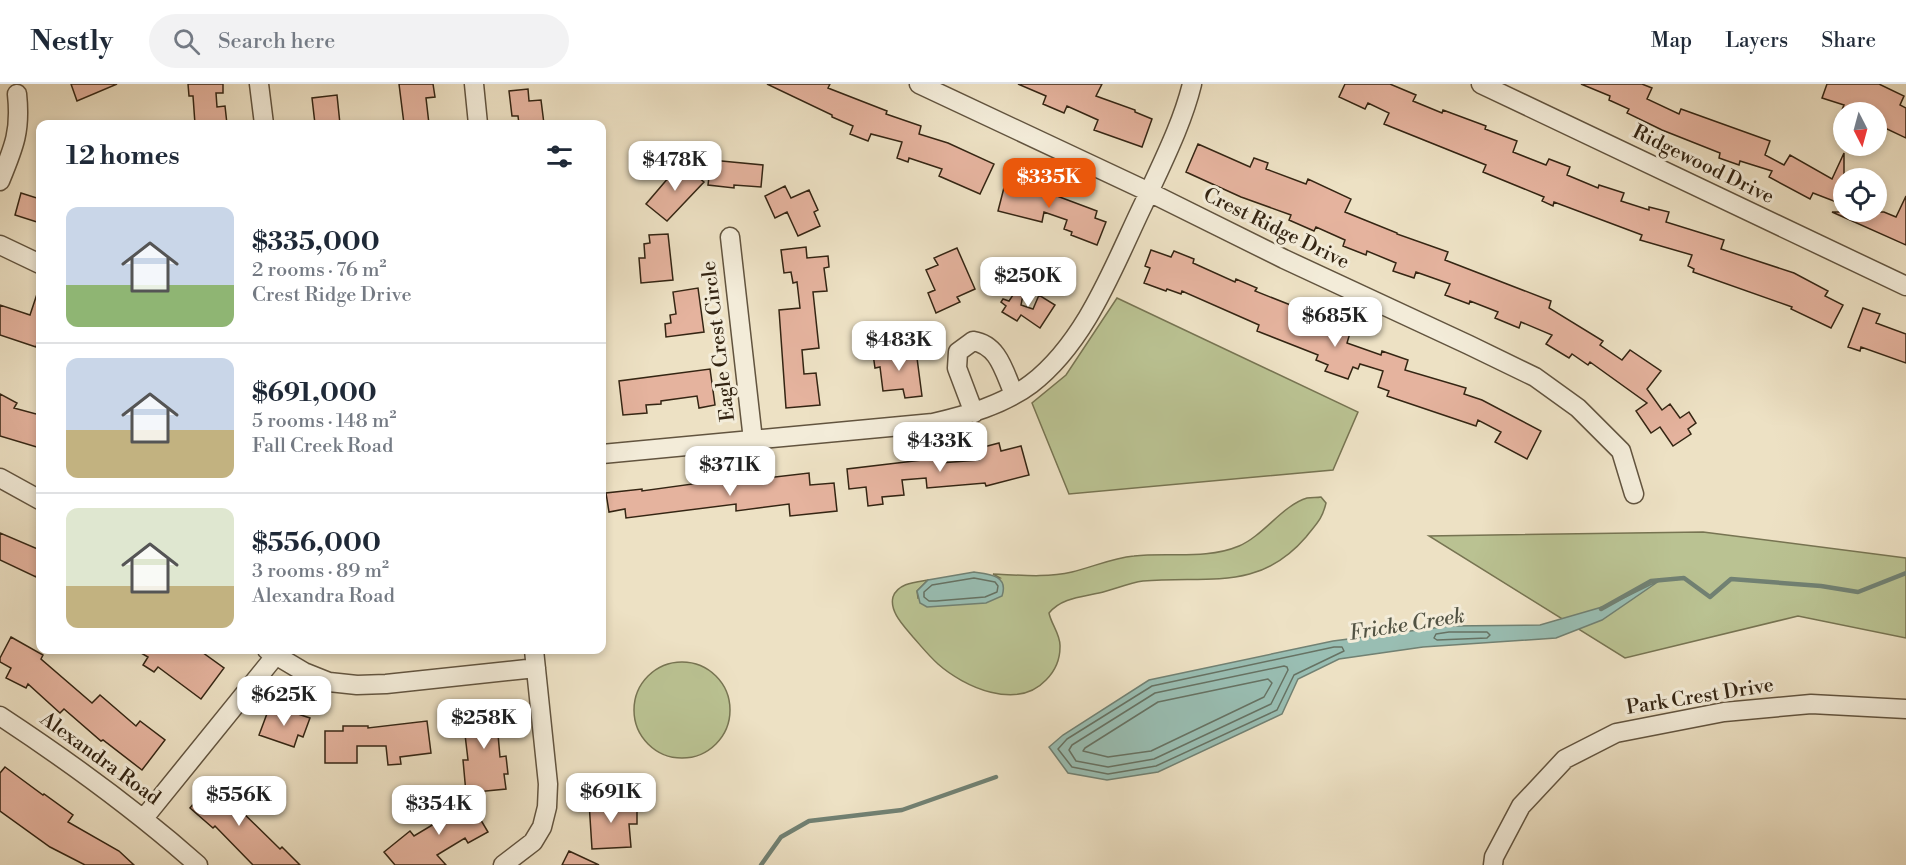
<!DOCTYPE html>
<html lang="en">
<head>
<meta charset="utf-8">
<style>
	body { margin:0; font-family:"Libre Bodoni",serif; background:#f2f2f3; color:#1f2937; height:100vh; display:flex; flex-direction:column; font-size:22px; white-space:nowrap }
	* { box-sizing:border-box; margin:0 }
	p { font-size:20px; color:#747a83 }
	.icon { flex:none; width:33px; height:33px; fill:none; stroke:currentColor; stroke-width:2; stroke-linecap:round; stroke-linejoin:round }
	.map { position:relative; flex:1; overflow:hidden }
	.drawer { position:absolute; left:36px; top:36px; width:570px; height:534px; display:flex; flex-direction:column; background:#fff; border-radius:12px; box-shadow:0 3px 9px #0003 }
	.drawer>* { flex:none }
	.needle { width:39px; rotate:174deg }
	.controls { position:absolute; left:1833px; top:18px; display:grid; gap:12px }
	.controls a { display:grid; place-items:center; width:54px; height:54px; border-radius:50%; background:#fff; box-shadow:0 3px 9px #0003; font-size:30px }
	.price { position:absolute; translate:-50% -51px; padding:0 14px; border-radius:12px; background:#fff; color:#222; font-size:20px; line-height:39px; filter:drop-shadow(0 2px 3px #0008) }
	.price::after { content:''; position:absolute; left:50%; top:36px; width:18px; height:14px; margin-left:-9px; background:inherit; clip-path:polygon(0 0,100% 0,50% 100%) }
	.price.on { background:#ea580c; color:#fff }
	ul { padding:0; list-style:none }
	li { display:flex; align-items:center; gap:18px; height:150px; padding:0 30px }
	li+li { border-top:2px solid #e0e1e3 }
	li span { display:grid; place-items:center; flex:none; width:168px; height:120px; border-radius:12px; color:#555 }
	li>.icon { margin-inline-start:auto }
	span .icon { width:72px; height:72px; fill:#fffc; stroke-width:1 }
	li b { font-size:26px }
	h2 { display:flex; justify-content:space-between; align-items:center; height:72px; padding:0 30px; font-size:26px }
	header { display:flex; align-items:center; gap:36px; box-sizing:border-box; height:84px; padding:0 30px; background:#fff; border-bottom:2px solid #e0e1e3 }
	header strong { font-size:28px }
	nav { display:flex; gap:33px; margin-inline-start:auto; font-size:21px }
	.search { width:420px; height:54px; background:#f2f2f3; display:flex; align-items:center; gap:15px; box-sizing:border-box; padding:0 21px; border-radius:33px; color:#747a83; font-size:22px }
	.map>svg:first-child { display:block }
	.green { fill:#bac292; stroke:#777452; stroke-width:1.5 }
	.water { fill:#99beb3; stroke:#718173; stroke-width:1.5 }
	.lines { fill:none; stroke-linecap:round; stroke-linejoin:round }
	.shore { stroke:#667263; stroke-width:1.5 }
	.stream { stroke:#718173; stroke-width:4.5 }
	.building { fill:#e5b39e; stroke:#342513; stroke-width:1.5 }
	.minor-casing { stroke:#62543f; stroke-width:21 }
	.minor { stroke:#f3ecd9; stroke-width:18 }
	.labels { text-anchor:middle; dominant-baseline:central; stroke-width:6; stroke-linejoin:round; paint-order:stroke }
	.street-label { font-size:20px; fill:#342513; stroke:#f3ecd9 }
	.water-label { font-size:21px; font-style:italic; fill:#525343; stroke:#f3ecd9 }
</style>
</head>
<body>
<header>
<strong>Nestly</strong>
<div class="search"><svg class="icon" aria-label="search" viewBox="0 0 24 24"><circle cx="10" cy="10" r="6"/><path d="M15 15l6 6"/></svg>Search here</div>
<nav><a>Map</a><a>Layers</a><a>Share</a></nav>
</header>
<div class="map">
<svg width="1906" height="781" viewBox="0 0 1906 781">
	<rect width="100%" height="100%" fill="#ede1c4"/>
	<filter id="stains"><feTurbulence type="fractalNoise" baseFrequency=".00333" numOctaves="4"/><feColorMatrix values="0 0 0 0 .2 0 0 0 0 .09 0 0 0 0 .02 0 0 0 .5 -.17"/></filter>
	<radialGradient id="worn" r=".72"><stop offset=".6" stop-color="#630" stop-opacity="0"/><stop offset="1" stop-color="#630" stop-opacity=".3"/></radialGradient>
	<path class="green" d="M1117 214 1358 328 1333 386 1069 410 1032 319 1066 291Z
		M1321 413 1326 419C1322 436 1316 440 1306 453 1258 509 1206 491 1143 497 1128 499 1113 506 1099 509 1081 513 1061 514 1049 529 1051 540 1061 551 1060 563 1060 576 1055 587 1046 596 1017 627 964 603 938 580 929 572 921 562 913 553 905 543 889 528 893 513 898 499 916 498 928 496L917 507 918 514 1000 494 993 490C1019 491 1046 494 1072 488 1093 483 1112 474 1134 472 1169 468 1206 476 1239 462 1263 452 1283 421 1307 414 1312 413 1317 414 1321 413Z
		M1703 448 1906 474V554L1798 532 1625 574 1429 452Z
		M634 626a48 48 0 1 1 96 0a48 48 0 1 1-96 0Z"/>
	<path class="water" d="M974 488C989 490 1009 491 1002 512L986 519 927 523 920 519 917 507 928 496Z
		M1662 495 1602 536 1556 554 1423 563 1339 575 1298 595 1282 630 1158 688 1107 696 1068 689 1049 663 1063 651 1149 596 1333 557 1449 542 1540 541 1609 521Z"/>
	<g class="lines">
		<path class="shore" d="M974 494 995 498 998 502 997 508 985 513 936 517H929L924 513V508L932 501Z
			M1449 548H1487L1490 551 1487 554 1437 556 1434 554 1436 550Z
			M1334 563H1342L1344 567 1294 591 1277 626 1156 682 1108 690 1072 683 1058 665 1067 655 1152 602Z
			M1284 582 1287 583 1288 586 1271 620 1154 675 1108 683 1076 677 1069 666 1072 661 1155 609Z
			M1268 595 1272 599 1264 613 1151 667 1108 673 1083 667 1085 664 1158 618Z"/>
		<path class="stream" d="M1601 525 1651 497 1684 494 1710 513 1731 495 1821 502 1858 508 1906 489
			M761 781 781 753 809 737 902 726 996 693"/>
	</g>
	<path class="building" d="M71 0H117L77 17Z
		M188 0H223V9H216L217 23 225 22 227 40H195L193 12H189Z
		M399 0H433L435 13 426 14 429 40H404Z
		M767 0H830L828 4 887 27 886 30 921 42 919 50 948 59 994 80 980 110 939 92 942 85 909 74 908 78 897 74 902 58 871 50 868 57 850 50 853 42 832 33V31Z
		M1018 0H1102L1096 12 1135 26V28L1152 35 1142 63 1094 46 1098 36 1067 22 1064 29 1043 20 1046 12Z
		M1345 0H1390L1416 11 1413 17 1442 29 1443 26 1486 42 1485 45 1517 57 1513 68 1546 81 1549 75 1570 83 1567 91 1598 104 1599 101 1624 109 1621 117 1649 126V123L1669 128 1666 138 1724 156 1721 165 1794 189 1828 207 1825 212 1843 221 1831 244 1791 225 1792 223 1693 188 1694 185 1688 182 1692 171 1640 156 1642 151 1554 118 1553 122 1542 117 1544 113 1483 88 1486 81 1384 40 1389 29 1368 19 1365 25 1339 13Z
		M1581 0H1642L1652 4 1647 15 1679 30 1681 25 1770 57 1765 71 1784 81 1790 71 1832 95 1844 69V121L1813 109 1810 115 1769 93 1772 87 1740 77 1739 81 1719 74 1720 69 1662 46 1627 29 1629 25 1609 16 1610 12Z
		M1827 0H1879L1904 12 1900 21 1906 24V54L1885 44 1876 61V28H1841L1844 21 1822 14Z
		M528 5 529 17 541 16 544 40H519L518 32H512L509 7Z
		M337 11 340 40H315L312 14Z
		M1198 60 1250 83 1254 74 1268 79 1266 85 1306 100 1308 95 1351 115 1345 128 1397 149V150L1448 168 1445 176 1551 217 1549 224 1603 257 1600 261 1622 276 1630 266 1661 287 1647 305 1662 326 1670 320 1680 334 1689 328 1696 339 1688 345 1691 350 1673 362 1660 343 1651 349 1636 327 1647 319 1590 278 1588 281 1572 270 1569 274 1546 260 1552 251 1521 238 1519 244 1495 234 1498 228 1470 217 1469 220 1445 211 1450 200 1416 188 1414 194 1393 187 1396 179 1367 167 1366 171 1343 162 1345 156 1316 143 1314 147 1289 136 1291 131 1241 113 1186 88Z
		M711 76 763 81 761 103 734 101V104L708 101Z
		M681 79 704 98 667 137 646 120Z
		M1008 88 1030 93 1027 105 1057 112 1097 127 1095 134 1106 138 1097 161 1071 151 1072 148 1064 145 1067 136 1044 128 1042 138 998 127Z
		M785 102 791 114 809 106 818 126 814 128 820 142 798 152 787 128 775 134 765 112Z
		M21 109 40 115V139L15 131Z
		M1906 112V161L1832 128H1884L1896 133Z
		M668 150 673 196 641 199 639 174H645L644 160 650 159 649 151Z
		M806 163 807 174 828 172 829 183 824 184 827 207 813 208 819 264 802 266 804 290 816 289 820 321 786 324 779 226 800 224 797 198 793 199 791 188 784 189 781 166Z
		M957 164 975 205 957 213 960 218 936 229 928 209 935 206 926 186 938 181 934 174Z
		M1151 166 1171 173 1174 167 1194 175 1193 179 1235 198 1236 195 1257 204 1255 207 1293 222 1290 229 1327 243 1328 241 1350 249 1347 259 1381 271 1382 267 1408 276 1405 286 1466 304 1464 310 1482 316 1541 347 1527 375 1495 358 1501 348 1478 336 1476 342 1387 312 1389 307 1378 303 1383 287 1360 280 1358 285 1353 283 1348 295 1325 287 1328 281 1316 276 1318 271 1257 247 1259 241 1182 207 1181 210 1167 205 1166 207 1144 199 1150 184 1145 182Z
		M1027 190 1021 221 1033 225 1039 211 1055 221 1040 244 1021 231 1017 237 1002 228 1006 222 1001 218 1003 215 1009 217Z
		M698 204 704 248 666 253 665 240 671 239 670 231 676 230 673 208Z
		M38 207H40V249L36 263 0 251V221L30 231Z
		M1863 224 1880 230 1876 239 1906 250V279L1861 263 1860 267 1848 263Z
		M911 266 912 274H917L922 312 905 314 903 305 883 307 880 283 875 284 873 270Z
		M710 285 715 321 699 324 697 312 661 317V320L646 321 647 329 623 331 619 297Z
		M0 310 17 319 14 324 40 331V364L0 352Z
		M999 359 1001 367 1021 362 1029 391 986 402 985 399 927 404 926 394 902 396 904 411 882 413 883 420 868 422 866 403 849 405 847 385 939 374 940 379 979 376 976 365Z
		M809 389 810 401 834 399 837 427 790 432 789 420 736 427V420L626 434 625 425 609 428 606 409 642 405V407L714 397V400Z
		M0 449 40 466V482L36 493 0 476Z
		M11 553 43 571 41 575 92 619 100 611 136 642 140 637 165 656 142 686 103 656 101 657 64 625 60 629 28 600 26 604 6 594 11 584 0 578V574Z
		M136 566H199L224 584 201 615 158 583 154 588 143 581 148 573Z
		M500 621 502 639H497L500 673 506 672 508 690H504L506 705 466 709 463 676H468L462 625Z
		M286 626 310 634 303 653 298 651 294 663 259 651 268 627 283 632Z
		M427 637 431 669 400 673 401 680 388 681 386 662H357V679H325V647H343V642H368V644Z
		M5 683 43 711 44 710 73 731 68 738 119 767 134 781H85L50 763 0 727V689Z
		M214 695 238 716 234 720 280 765 282 763 300 781H253L215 742 213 744 190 724Z
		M466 711 488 748 468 759 465 754 437 771 446 781H395L384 768 410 747 414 752 449 731 444 723Z
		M627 715 628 727H637V740H629L631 763 592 765 589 718Z
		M569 767 599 781H562Z"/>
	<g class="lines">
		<defs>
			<path id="minor" d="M259 0 264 40
				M474 0 478 40
				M919 0 1149 108 1284 175 1469 261 1535 293 1578 324 1621 367 1634 410
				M1481 0 1906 202
				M0 97C14 63 21 47 17 10
				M730 153 753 356
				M0 161 40 180
				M974 329 957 284 958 268 973 257C999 261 1004 288 1014 310
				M602 370 933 339C967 331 1003 321 1031 300 1087 257 1114 181 1144 119 1161 81 1182 41 1192 0
				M0 394 40 416
				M267 566 304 588 329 598 357 601 386 600 536 584
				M0 632C70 678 136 726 198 781
				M144 734 280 566
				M503 781 533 758 542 743 547 723 548 700 534 566
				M1493 781 1494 773 1521 722 1565 675 1616 649 1724 628 1811 620 1906 625"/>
		</defs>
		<use href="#minor" class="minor-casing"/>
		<use href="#minor" class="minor"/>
	</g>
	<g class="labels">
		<g class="street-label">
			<text transform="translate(1703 81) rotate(26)">Ridgewood Drive</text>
			<text transform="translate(1276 145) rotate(26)">Crest Ridge Drive</text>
			<text transform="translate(719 257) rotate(-97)">Eagle Crest Circle</text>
			<text transform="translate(1700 613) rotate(-9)">Park Crest Drive</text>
			<text transform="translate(100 675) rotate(36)">Alexandra Road</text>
		</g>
		<g class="water-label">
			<text transform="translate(1407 541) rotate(-9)">Fricke Creek</text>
		</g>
	</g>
	<rect width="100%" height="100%" filter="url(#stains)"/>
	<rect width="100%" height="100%" fill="url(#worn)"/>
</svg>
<div class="controls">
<a><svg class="needle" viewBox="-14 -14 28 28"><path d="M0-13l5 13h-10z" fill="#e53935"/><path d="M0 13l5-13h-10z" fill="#747a83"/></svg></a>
<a><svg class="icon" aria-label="locate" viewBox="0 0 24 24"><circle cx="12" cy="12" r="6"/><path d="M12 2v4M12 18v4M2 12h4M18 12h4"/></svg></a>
</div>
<b class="price" style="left:675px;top:108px">$478K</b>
<b class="price on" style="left:1049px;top:125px">$335K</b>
<b class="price" style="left:1028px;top:224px">$250K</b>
<b class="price" style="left:1335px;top:264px">$685K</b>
<b class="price" style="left:899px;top:288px">$483K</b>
<b class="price" style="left:940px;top:389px">$433K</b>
<b class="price" style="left:730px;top:413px">$371K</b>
<b class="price" style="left:284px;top:643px">$625K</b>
<b class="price" style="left:484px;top:666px">$258K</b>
<b class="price" style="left:611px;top:740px">$691K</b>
<b class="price" style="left:239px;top:743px">$556K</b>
<b class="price" style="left:439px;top:752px">$354K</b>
<section class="drawer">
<h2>12 homes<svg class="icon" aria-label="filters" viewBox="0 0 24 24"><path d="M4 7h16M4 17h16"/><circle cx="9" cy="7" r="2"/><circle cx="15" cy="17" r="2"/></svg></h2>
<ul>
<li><span style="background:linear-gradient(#c9d6e8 65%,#8fb573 0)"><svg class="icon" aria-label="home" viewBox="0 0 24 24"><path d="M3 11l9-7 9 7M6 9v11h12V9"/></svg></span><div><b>$335,000</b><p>2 rooms · 76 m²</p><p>Crest Ridge Drive</p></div></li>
<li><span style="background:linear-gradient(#c9d6e8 60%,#c2b280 0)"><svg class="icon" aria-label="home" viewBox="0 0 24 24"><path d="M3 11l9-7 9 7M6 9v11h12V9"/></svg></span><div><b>$691,000</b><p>5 rooms · 148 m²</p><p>Fall Creek Road</p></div></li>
<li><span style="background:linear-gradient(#dfe7d0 65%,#c2b280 0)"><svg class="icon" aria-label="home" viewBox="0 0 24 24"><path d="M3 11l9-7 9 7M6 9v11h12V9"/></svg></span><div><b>$556,000</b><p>3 rooms · 89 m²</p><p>Alexandra Road</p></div></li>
</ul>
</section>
</div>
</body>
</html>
